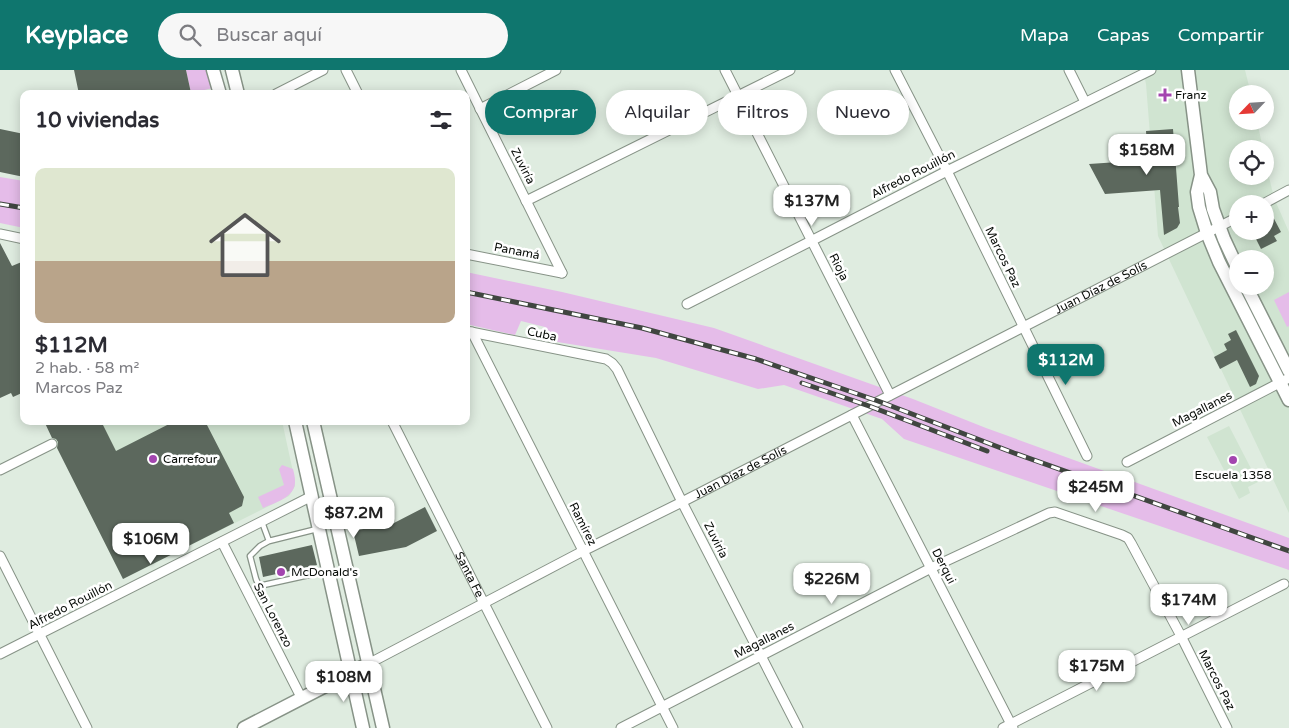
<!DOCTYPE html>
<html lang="es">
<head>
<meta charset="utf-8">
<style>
	body { margin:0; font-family:"Varela Round",sans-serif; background:#f7f7f7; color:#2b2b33; height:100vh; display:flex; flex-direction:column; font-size:19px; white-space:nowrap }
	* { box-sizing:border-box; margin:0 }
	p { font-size:16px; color:#7c7c81 }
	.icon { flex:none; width:28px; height:28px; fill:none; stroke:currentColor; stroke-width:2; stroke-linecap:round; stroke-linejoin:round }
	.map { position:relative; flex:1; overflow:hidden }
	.drawer { position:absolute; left:20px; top:20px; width:450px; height:335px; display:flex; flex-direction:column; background:#fff; border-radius:10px; box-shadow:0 2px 12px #0003 }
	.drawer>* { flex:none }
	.banner { position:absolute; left:485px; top:20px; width:475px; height:45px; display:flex; gap:10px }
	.needle { width:32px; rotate:245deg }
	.buttons { position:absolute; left:1229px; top:15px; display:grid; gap:10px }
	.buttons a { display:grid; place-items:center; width:45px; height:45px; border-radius:50%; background:#fff; box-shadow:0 2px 12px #0003; font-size:25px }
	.price { position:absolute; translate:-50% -42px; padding:0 11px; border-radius:10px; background:#fff; color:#222; font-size:16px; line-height:32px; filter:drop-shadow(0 1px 2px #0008) }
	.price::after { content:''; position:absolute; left:50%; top:30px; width:15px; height:11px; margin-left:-8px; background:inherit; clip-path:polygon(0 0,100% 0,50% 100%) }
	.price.current { background:#0f766e; color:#fff }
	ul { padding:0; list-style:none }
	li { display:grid; align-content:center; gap:10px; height:265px; padding:0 15px }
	li span { display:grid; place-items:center; height:155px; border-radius:10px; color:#555 }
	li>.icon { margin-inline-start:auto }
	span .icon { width:90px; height:90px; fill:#fffc; stroke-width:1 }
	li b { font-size:21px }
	h2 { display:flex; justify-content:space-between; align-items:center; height:60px; padding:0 15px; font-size:21px }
	.chip { padding:0 18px; border-radius:22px; background:#fff; box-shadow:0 2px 12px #0003; font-size:18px; line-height:45px }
	.chip.current { background:#0f766e; color:#fff }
	header { display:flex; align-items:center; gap:30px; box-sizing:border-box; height:70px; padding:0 25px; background:#0f766e; color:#fff }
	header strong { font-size:24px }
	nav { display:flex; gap:28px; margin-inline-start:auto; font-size:18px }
	.search { width:350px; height:45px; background:#f7f7f7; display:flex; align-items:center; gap:12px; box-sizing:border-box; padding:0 18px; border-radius:28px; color:#7c7c81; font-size:19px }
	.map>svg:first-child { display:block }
	.built { fill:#d0e4d1; fill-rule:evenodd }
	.green { fill:#e5bce9 }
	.building { fill:#5c685d }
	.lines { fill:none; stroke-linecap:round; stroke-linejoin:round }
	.service-casing { stroke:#879387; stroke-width:7 }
	.minor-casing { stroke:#879387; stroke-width:11 }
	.secondary-casing { stroke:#879387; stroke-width:15 }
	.service { stroke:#fff; stroke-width:4.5 }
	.minor { stroke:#fff; stroke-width:9 }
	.secondary { stroke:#fff; stroke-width:12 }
	.rail-casing { stroke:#404640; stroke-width:5 }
	.rail { stroke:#fff; stroke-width:3; stroke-dasharray:9; stroke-linecap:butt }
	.poi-dot { fill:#a345af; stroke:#fff; stroke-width:2 }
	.labels { text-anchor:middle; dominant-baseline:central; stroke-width:5; stroke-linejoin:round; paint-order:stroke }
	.poi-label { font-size:12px; fill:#090d09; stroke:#fff; text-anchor:start }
	.street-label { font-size:12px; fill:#090d09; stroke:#fff }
</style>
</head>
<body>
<header>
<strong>Keyplace</strong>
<div class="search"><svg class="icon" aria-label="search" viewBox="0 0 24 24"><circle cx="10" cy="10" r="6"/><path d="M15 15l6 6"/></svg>Buscar aquí</div>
<nav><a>Mapa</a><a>Capas</a><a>Compartir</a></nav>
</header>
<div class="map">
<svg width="1289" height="658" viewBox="0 0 1289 658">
	<rect width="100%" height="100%" fill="#dfece0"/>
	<path class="built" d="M1143 0H1245L1251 24H1238V51H1257L1263 79H1238V106H1265V90L1274 128 1289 162V443L1158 166 1146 14ZM1238 134H1265V161H1238ZM1238 189H1265V216H1238Z
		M44 351H282L295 411V416L289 426 123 509Z
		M1229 356 1258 412 1248 417 1250 423 1239 429 1207 367Z"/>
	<path class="green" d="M186 0H207L213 18 191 23Z
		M0 107 24 111V158L0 153Z
		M466 202 562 222 714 258 913 329 986 358 1289 468V500L904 369 882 349 784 315 758 319 656 288 545 270V257L521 251 515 265 466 254Z
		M1289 222V256L1287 257 1274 230Z
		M282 395 293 399C294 403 295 407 295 411 296 427 275 433 263 438L258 427 284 415 279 399Z"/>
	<path class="building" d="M74 0H186L191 23 186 24H79Z
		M0 59 24 64V107L0 102Z
		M1173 59 1179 137H1178L1180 153 1177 158 1164 165 1160 120 1105 124 1089 94 1148 90 1146 61Z
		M1272 145 1281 162 1274 166 1277 171 1261 179 1252 161H1265V148Z
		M0 173 12 196 24 191V322L13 327 11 323 0 328Z
		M1236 260 1259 306 1256 314 1250 317 1237 290 1220 299 1214 287 1227 280 1224 274 1231 270 1228 264Z
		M44 351H101L116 381 175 351H183L184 355 191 351 203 352 207 355 244 427 242 436 229 443 234 453 123 509 57 378 58 372 56 369 52 368Z
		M425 437 437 461 406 477 359 486 353 461 394 453Z
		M312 475 317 495 263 507 259 487Z"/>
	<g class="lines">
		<defs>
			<path id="service" d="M262 452 269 471
				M317 459 269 471 260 476 250 486 256 509 259 516 327 501"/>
			<g id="minor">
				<path d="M346 0 358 24"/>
				<path d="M461 0 562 203"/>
				<path d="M725 0 890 325"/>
				<path d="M895 0 947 101 1087 386"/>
				<path d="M1069 0 1085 32"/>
				<path d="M276 24 323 0"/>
				<path d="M480 39 556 0"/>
				<path d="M526 131 790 0"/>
				<path d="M1263 134 1289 120"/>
				<path d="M0 164 24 169"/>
				<path d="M466 184 562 203"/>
				<path d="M687 234 811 171 947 101 1151 0"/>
				<path d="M466 261 606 289 612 293 617 299 682 432 798 658"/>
				<path d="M472 262 673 658"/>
				<path d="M852 345 1013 658"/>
				<path id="s1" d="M392 351 547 658"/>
				<path d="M1127 392 1289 308"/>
				<path d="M0 400 52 374"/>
				<path d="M222 472 302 629"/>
				<path d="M0 486 87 658"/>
				<path d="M0 584 312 426"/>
				<path id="s2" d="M368 594 583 481 682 432 1238 147"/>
				<path d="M621 658 931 498 1049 443 1055 442 1122 465 1128 468 1131 473 1181 566 1227 658"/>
				<path d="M1003 658 1284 514"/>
			</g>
			<path id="secondary" d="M213 0 220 24
				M232 0 238 24
				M1188 0 1201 105 1197 122 1199 137 1207 163 1219 192 1289 330
				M1201 105 1210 122 1213 139 1224 169 1238 199
				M1246 216 1289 301
				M295 351 363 658
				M313 351 383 658
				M244 658 368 594"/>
		</defs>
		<use href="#service" class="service-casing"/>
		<use href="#minor" class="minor-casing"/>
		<use href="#secondary" class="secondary-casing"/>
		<use href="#service" class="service"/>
		<use href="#minor" class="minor"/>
		<use href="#secondary" class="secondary"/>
		<defs>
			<path id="rail" d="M0 134 24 138
				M466 222 642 258 756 289 878 331 1014 383 1289 481
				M802 313 869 336 987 381"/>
		</defs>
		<use href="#rail" class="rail-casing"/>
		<use href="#rail" class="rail"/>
	</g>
	<g class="poi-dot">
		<path d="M1162.5 17.5h5v5h5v5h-5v5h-5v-5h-5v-5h5z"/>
		<circle cx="153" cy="389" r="5"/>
		<circle cx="1233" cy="390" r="5"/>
		<circle cx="281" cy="502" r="5"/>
	</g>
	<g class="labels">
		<g class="poi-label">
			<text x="1175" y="25">Franz</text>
			<text x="163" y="389">Carrefour</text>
			<text x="1233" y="405" text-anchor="middle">Escuela 1358</text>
			<text x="291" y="502">McDonald's</text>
		</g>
		<g class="street-label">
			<text transform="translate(523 96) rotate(63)">Zuviría</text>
			<text transform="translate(913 104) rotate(-27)">Alfredo Rouillón</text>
			<text transform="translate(517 181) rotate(11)">Panamá</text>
			<text transform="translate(1003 187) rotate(64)">Marcos Paz</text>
			<text transform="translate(839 197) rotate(63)">Rioja</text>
			<text stroke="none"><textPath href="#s2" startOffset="824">Juan Díaz de Solís</textPath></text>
			<text transform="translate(542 264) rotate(12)">Cuba</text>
			<text transform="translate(1202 339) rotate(-27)">Magallanes</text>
			<text stroke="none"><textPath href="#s2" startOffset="419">Juan Díaz de Solís</textPath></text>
			<text transform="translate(583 454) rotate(63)">Ramírez</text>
			<text transform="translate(716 470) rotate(63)">Zuviría</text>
			<text transform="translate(944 496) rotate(63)">Derqui</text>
			<text stroke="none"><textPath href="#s1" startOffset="172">Santa Fe</textPath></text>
			<text transform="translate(70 535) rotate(-27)">Alfredo Rouillón</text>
			<text transform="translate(273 545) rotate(63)">San Lorenzo</text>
			<text transform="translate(764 570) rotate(-27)">Magallanes</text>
			<text transform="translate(1217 610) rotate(63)">Marcos Paz</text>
		</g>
	</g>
</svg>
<div class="buttons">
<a><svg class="needle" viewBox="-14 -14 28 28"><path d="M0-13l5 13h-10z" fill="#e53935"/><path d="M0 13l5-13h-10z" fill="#7c7c81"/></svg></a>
<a><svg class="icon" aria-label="locate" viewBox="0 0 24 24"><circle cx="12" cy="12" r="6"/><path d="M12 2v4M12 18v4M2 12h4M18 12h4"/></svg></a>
<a>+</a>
<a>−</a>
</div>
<b class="price" style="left:1147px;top:106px">$158M</b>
<b class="price" style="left:812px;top:157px">$137M</b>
<b class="price current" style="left:1066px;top:316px">$112M</b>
<b class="price" style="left:1096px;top:443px">$245M</b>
<b class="price" style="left:354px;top:469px">$87.2M</b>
<b class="price" style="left:151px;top:495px">$106M</b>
<b class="price" style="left:832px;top:535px">$226M</b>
<b class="price" style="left:1189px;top:556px">$174M</b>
<b class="price" style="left:1097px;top:622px">$175M</b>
<b class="price" style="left:344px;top:633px">$108M</b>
<div class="banner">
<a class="chip current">Comprar</a>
<a class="chip">Alquilar</a>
<a class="chip">Filtros</a>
<a class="chip">Nuevo</a>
</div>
<section class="drawer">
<h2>10 viviendas<svg class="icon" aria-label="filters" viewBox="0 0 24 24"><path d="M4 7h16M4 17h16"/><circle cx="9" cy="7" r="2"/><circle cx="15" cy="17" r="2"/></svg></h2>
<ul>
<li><span style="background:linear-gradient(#dfe7d0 60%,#b9a48a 0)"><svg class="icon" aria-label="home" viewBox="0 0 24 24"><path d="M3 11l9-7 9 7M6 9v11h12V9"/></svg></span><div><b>$112M</b><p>2 hab. · 58 m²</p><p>Marcos Paz</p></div></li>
</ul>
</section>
</div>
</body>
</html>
